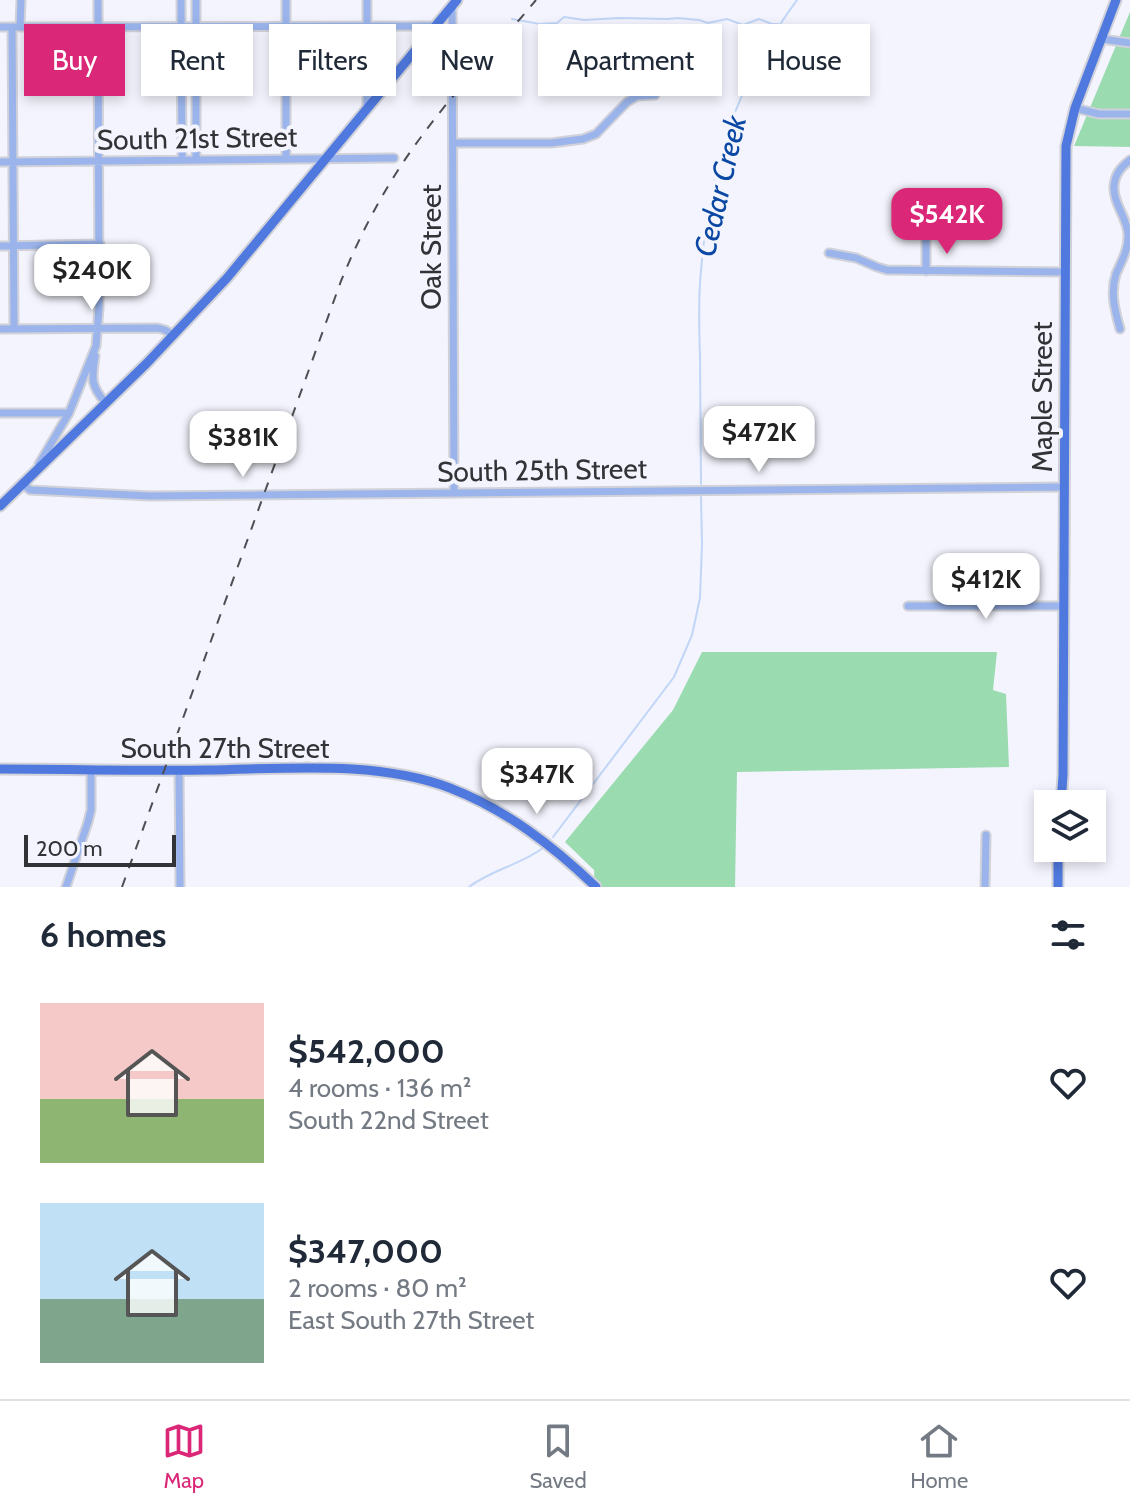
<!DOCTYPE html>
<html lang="en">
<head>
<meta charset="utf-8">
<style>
	body { margin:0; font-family:Cabin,sans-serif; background:#f6f6f7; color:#1f2937; height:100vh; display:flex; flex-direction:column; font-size:30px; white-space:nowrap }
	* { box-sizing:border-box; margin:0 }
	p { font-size:26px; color:#747a83 }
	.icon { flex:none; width:44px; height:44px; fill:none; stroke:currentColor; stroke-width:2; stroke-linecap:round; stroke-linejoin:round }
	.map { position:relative; height:887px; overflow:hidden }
	.sheet { display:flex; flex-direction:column; background:#fff; flex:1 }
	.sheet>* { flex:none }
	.banner { position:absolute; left:24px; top:24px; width:1082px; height:72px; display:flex; gap:16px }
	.buttons { position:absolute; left:1034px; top:790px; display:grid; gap:16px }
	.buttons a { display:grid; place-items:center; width:72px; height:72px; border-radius:0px; background:#fff; box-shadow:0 4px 12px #0003; font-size:40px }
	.scale { position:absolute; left:24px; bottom:20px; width:152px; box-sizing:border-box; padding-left:8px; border:4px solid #323336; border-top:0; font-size:22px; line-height:28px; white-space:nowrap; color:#323336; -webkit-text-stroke:6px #f3f4fd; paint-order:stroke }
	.price { position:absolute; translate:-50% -68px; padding:0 18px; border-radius:16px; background:#fff; color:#222; font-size:26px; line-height:52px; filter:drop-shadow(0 2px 4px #0008) }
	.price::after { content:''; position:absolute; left:50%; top:48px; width:24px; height:18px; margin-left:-12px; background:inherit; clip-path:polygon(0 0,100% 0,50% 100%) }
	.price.selected { background:#db2777; color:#fff }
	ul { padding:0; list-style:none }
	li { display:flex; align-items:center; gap:24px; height:200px; padding:0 40px }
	li span { display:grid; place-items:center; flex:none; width:224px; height:160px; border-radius:0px; color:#555 }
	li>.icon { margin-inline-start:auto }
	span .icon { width:96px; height:96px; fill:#fffc; stroke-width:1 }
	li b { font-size:34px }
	h2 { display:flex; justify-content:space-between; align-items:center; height:96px; padding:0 40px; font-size:34px }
	.chip { padding:0 28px; border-radius:0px; background:#fff; box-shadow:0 4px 12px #0003; font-size:28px; line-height:72px }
	.chip.selected { background:#db2777; color:#fff }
	.menu { display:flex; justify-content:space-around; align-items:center; height:112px; border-top:2px solid #e0e1e3; background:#fff; font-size:22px; color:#747a83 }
	.menu a { display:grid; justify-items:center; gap:4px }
	.menu .selected { color:#db2777 }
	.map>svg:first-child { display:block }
	.green { fill:#9bdbb0 }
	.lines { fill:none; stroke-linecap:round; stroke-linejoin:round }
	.stream { stroke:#c1d6f7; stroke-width:2 }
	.minor-casing { stroke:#d0d1d9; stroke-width:11 }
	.major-casing { stroke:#d0d1d9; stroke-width:13 }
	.minor { stroke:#9bb5ec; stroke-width:7 }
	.major { stroke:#4f79de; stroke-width:9 }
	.rail { stroke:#4e4f53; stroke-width:2; stroke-dasharray:10 10; stroke-linecap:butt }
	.labels { text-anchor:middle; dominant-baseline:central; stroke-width:8; stroke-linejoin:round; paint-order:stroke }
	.street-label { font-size:28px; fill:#323336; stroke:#f3f4fd }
	.water-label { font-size:30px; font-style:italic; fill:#0a48a3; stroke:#f3f4fd }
</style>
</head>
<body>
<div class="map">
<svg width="1130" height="887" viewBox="0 0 1130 887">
	<rect width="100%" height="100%" fill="#f3f4fd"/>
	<path class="green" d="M1130 12V147L1074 146Z
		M702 652H997L993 690 1006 694 1009 767 737 772 735 887H595L594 870 565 842 673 710Z"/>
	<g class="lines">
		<path class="stream" d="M512 19 540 24 557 23 564 17 584 20 619 18 668 19 677 18 699 20 708 23 727 19 743 25 759 19 772 24H778
			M701 484C701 442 700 399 700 356 699 328 698 299 701 271 709 170 736 83 797 0
			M553 837 674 677 692 635 700 598 702 544 701 497
			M469 887C491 870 520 865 543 848"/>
		<defs>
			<path id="minor" d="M181 0 182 160
				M196 0V160
				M286 0V158
				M367 0V107
				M452 7 454 493
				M0 27 436 26
				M12 27 14 329
				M20 27 21 0
				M1102 39 1130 43
				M1075 108 1099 114H1130
				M453 143H551L583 139 596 134 627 102 637 96 655 95
				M0 162 394 158
				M0 246 100 244
				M829 253 856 258 877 267 887 270 1065 272
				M926 271V227
				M0 329 158 328 165 330 173 335
				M1120 329C1115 311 1110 293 1116 274 1122 260 1129 249 1128 233 1126 216 1113 203 1114 186 1115 174 1121 167 1130 160
				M95 356C92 378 90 385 105 402
				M0 413H69
				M39 464 69 413 96 346 99 308 98 0
				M22 483 30 490 150 496 1064 487
				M908 606H1063
				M179 770 180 887
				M66 887 88 822 91 810V770
				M985 887 986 835"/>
			<path id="major" d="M0 506 147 363 227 278 457 0
				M0 769C69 769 139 771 208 770 286 769 376 760 450 788 507 810 553 846 596 887
				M1061 804 1063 775 1066 146 1075 108 1116 0
				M1058 887V848"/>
		</defs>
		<use href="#minor" class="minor-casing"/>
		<use href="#major" class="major-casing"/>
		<use href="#minor" class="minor"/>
		<use href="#major" class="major"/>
		<path class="rail" d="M122 887 341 281C362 230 388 181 421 137 456 89 498 46 536 0"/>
	</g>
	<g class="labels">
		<g class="street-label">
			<text transform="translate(197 138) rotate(-1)">South 21st Street</text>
			<text transform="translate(431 247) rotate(-90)">Oak Street</text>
			<text transform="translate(1042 397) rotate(-90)">Maple Street</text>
			<text transform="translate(542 470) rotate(-1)">South 25th Street</text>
			<text x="225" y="748">South 27th Street</text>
		</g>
		<g class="water-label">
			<text transform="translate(720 186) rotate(-77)">Cedar Creek</text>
		</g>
	</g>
</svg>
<div class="buttons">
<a><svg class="icon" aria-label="layers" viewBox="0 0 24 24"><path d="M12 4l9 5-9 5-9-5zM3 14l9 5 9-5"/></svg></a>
</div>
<div class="scale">200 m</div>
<b class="price selected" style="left:947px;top:256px">$542K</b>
<b class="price" style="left:92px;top:312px">$240K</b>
<b class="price" style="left:759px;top:474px">$472K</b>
<b class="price" style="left:243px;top:479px">$381K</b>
<b class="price" style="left:986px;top:621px">$412K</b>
<b class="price" style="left:537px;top:816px">$347K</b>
<div class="banner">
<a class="chip selected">Buy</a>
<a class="chip">Rent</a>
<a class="chip">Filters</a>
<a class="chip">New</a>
<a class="chip">Apartment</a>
<a class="chip">House</a>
</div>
</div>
<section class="sheet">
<h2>6 homes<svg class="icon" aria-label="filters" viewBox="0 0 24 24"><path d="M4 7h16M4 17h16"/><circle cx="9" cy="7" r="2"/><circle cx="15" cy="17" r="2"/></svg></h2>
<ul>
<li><span style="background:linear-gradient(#f6c9c9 60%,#8fb573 0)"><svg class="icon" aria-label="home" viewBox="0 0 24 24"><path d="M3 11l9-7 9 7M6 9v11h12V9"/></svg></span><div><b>$542,000</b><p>4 rooms · 136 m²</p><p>South 22nd Street</p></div><svg class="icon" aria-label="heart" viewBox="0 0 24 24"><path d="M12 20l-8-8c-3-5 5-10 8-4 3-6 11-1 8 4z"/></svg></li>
<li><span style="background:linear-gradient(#bfe0f5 60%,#7fa58c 0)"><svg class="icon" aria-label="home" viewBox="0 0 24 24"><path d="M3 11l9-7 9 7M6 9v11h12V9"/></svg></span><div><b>$347,000</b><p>2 rooms · 80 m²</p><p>East South 27th Street</p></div><svg class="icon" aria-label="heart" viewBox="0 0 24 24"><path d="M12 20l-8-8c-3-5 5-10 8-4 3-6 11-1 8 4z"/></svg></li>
</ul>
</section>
<nav class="menu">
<a class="selected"><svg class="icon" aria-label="map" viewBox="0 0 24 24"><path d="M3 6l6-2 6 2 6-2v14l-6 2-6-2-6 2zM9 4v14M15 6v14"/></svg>Map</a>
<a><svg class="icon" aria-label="saved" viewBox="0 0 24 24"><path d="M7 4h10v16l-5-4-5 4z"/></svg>Saved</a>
<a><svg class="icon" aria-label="home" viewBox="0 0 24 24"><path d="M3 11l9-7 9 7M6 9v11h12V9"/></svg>Home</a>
</nav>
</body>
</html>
